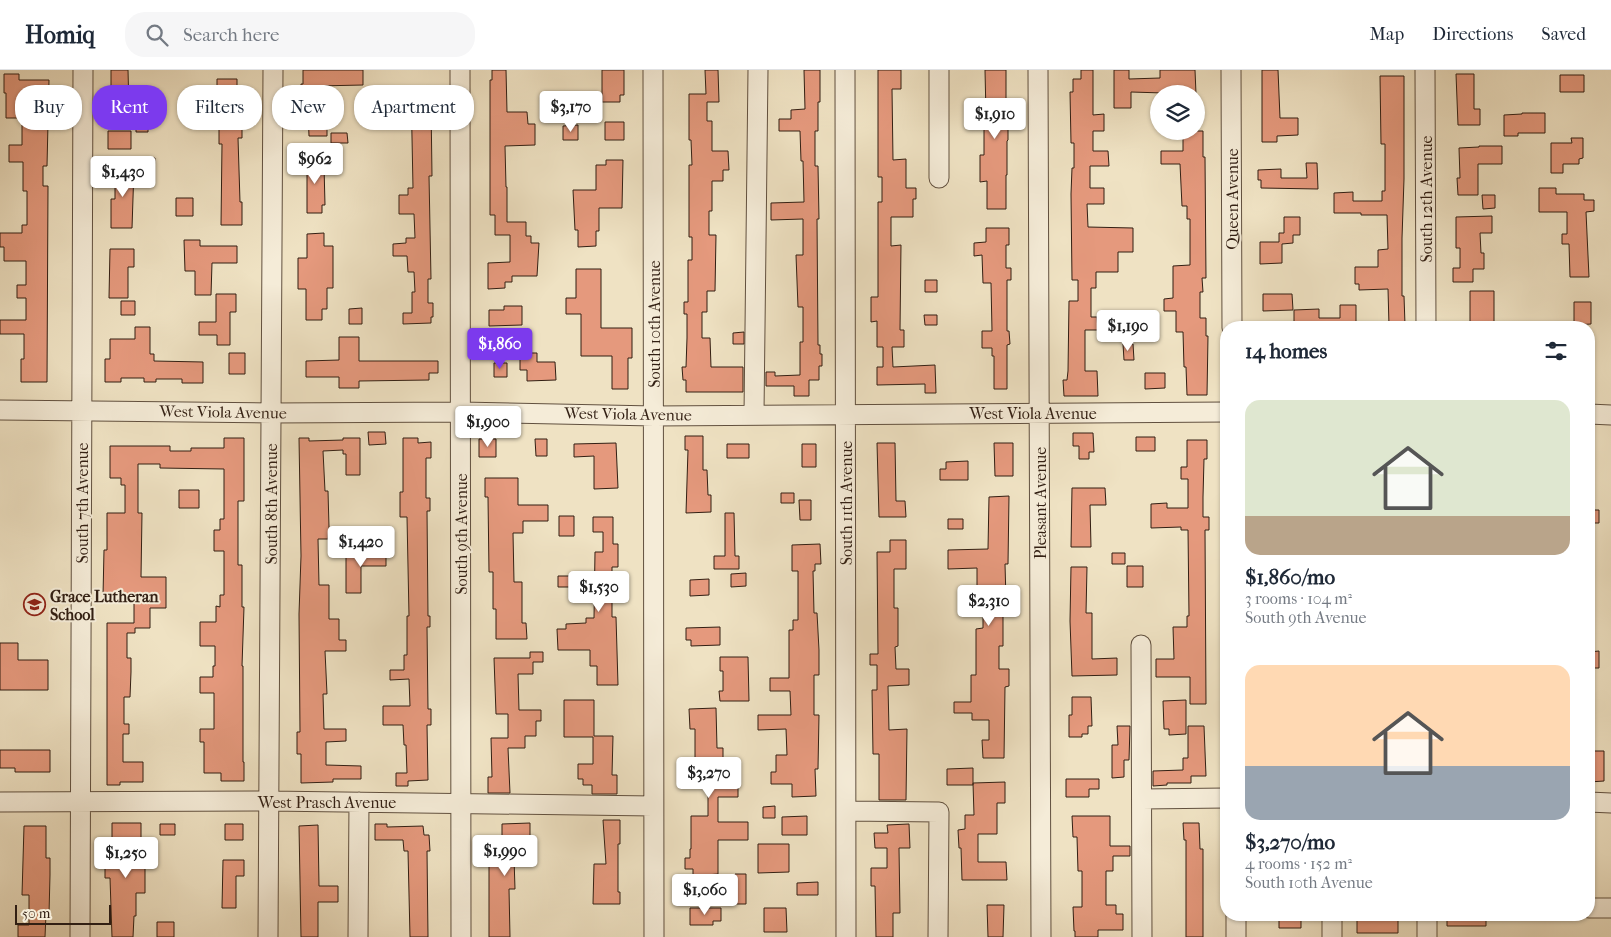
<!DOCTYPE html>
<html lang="en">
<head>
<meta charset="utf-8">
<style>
	body { margin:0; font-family:"IM FELL French Canon",serif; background:#f6f6f7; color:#1f2937; height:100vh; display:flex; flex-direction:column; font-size:19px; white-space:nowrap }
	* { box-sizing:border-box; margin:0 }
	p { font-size:16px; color:#747a83 }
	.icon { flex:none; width:28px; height:28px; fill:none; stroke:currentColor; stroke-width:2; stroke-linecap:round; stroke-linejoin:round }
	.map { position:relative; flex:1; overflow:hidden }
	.panel { position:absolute; left:1220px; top:251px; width:375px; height:600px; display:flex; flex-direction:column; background:#fff; border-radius:20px; box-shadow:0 1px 4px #0004 }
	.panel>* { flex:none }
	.banner { position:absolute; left:15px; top:15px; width:475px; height:45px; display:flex; gap:10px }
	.fabs { position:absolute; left:1150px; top:15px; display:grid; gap:10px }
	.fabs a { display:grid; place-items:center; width:55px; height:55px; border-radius:50%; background:#fff; box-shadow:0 1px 4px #0004; font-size:25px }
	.scale { position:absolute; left:15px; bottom:12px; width:96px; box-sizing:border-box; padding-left:5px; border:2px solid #321f13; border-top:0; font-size:14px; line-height:18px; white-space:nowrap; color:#321f13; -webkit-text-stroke:4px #f5ecd8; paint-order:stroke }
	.price { position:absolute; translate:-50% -42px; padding:0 11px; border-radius:5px; background:#fff; color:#222; font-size:16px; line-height:32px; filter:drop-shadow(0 1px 2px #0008) }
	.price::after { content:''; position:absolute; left:50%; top:30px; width:15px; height:11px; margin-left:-8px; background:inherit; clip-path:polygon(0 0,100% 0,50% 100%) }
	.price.current { background:#7c3aed; color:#fff }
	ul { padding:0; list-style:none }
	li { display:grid; align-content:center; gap:10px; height:265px; padding:0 25px }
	li span { display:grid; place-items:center; height:155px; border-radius:15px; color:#555 }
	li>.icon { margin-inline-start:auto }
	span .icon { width:90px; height:90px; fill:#fffc; stroke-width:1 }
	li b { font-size:21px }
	h2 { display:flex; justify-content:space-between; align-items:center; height:60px; padding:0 25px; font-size:21px }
	.chip { padding:0 18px; border-radius:20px; background:#fff; box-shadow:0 1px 4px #0004; font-size:18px; line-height:45px }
	.chip.current { background:#7c3aed; color:#fff }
	header { display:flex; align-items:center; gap:30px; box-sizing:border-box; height:70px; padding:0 25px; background:#fff; border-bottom:1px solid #e0e1e3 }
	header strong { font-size:24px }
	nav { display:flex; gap:28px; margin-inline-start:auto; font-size:18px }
	.search { width:350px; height:45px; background:#f6f6f7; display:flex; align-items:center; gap:12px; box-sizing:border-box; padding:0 18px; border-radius:20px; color:#747a83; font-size:19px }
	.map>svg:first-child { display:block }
	.building { fill:#e5997d; stroke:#321f13 }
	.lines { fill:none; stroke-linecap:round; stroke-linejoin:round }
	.minor-casing { stroke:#61503f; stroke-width:21 }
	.minor { stroke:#f5ecd8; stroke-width:19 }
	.labels { text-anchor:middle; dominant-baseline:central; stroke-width:4; stroke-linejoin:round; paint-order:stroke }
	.street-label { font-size:16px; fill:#321f13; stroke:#f5ecd8 }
	.poi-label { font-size:16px; font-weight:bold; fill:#321f13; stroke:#f5ecd8; text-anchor:start }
</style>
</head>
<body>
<header>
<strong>Homiq</strong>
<div class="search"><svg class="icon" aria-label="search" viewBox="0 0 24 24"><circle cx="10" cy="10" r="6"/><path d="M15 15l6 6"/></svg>Search here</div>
<nav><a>Map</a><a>Directions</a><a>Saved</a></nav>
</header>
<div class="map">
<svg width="1611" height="867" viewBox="0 0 1611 867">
	<rect width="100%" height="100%" fill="#efe2c3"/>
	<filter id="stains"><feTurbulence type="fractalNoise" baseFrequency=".004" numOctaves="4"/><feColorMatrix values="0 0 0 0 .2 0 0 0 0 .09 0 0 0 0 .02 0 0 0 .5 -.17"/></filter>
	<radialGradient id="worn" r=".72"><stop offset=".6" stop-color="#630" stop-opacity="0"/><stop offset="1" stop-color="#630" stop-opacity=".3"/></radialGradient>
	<path class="building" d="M111 0H128L129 39H111Z
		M303 0H363V15L317 16V26H301V14H303Z
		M492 0H506L507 42H527L528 54H535V75L505 76 506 117H507V152H526V166H531V173H539L537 206H512V212H505V218L488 219V193L510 192V165H495V145H490V10H492Z
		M602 0H624V25H620V32H602Z
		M705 0H718L719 32H707V51H712V81H728L729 100H723V111H712V141H709V165H716L715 221H707V242H702V268H710L711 297H743V322H686V310H683L682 297H686L687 268V244H684V232H688V190H692V167H689V95H692L691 70H689V24H706Z
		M804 0H820V32H818V61H815V96H818L819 149H817L818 275H820V284H822V296H819V310H809V326H794V316H766V302H775V306L800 305V272H803V237H798L796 185H803V149L771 150V133L804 132 803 91H801L800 61H779V49H791V40L805 39Z
		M878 0H901V19H892L893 90 906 89V118H916V129H913V147H891V176L901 175 900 260H904V277H892L893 297 935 295 936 323H925V314L877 315V297H883V277H877V251L871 252V227H878V132H882V107H878Z
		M985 0H1006V51H1008V70L1007 71V105H1006V139H987V111L980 112V85H984V45H986Z
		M1081 0H1093V45L1104 44V61H1093V81H1108L1109 96H1090V118H1104V134H1087L1088 157 1133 158V182H1118V202H1096V218H1091V247H1097L1098 260H1085V301H1097L1098 326H1064L1063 310H1067L1068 301 1069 231H1078V210H1072L1071 124 1072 98H1074V73H1071L1070 22H1073V9H1081Z
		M1114 0H1129V9L1160 8V0H1195L1196 24 1131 22V38H1114Z
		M1262 0H1278L1280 48H1298V65L1277 66V72H1262Z
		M4 4H19V10H49L47 96H43V116H48L47 312H21V289H24V264H0V250H26V228H17V215H26V191H4V177H0V163H22V155H27V121H23V92H9V75H22V48H6V23H4Z
		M1456 4H1474V39H1480V55H1458Z
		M1560 5H1584V22H1560Z
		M1380 6H1404V109L1402 168V226H1404L1405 255 1389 256 1388 219 1359 220V214H1355V197H1378V180L1388 179 1387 145H1361V143H1334V123L1353 122V131H1382V121H1385V74H1381Z
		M217 9H237V30H242V68H238L240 132H242V155H221L222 74H219V44H209V26H217Z
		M411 17H433L434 34H431L432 106H429L431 209H428V233H433V247H431V253L403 254V243H412V222H415L414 202H408L407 186H393V174L406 173V168H415L414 144H399V125H408V118H413Z
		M308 41H327V66H309Z
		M375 42H392V55H375Z
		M1522 43H1545V63H1518V66H1504V45L1522 44Z
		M136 49H148V62H136Z
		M605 52H624V70H605Z
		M578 55V70H563V56Z
		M108 61H131V79H108Z
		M1183 61H1203V87H1205L1206 208H1202L1203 222H1200V248H1206V266H1208L1207 325H1187L1186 297H1184L1183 262H1176V241H1164V229L1173 228V196L1190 195V149H1187V136H1182L1180 94H1161V81H1183Z
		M331 63H347L348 73H331Z
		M1571 68H1583V88L1579 89V94H1563V103H1551V73H1572Z
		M1479 76H1502V94H1478V125H1458L1457 108H1460L1459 78 1479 77Z
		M307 86H322V96H324L325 135H322V143H307Z
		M139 88H155L154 101H139Z
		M606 90H623L622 138H599V161H596V176L578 177V160H575L573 120H596V95H606Z
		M1306 93H1317L1318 119 1261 118V110H1258V100L1281 99V108H1307Z
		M111 98H134L132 158H111V129H115V109H111Z
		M1539 118H1556V124H1584V130H1594V141L1586 142 1589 207H1570L1569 174H1562V164H1567V142H1539Z
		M1482 125H1495V138L1483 139Z
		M176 128H193V146H176Z
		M1492 146V163H1480L1481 183H1484V199H1473V212H1453V198H1460V178H1456V147Z
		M1284 147H1300V165H1293V173L1282 174V193L1260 194V172H1279V163H1284Z
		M986 158H1009V175H1006V198H1011V210H1007V261H1009L1010 274 1007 275V319H994V286H992V278H982V261H992L991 213H983L982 185 974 186V173L986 172Z
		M324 163V176H333V218H327V239H322V250H306V219H298V188H307V164Z
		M184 170H200V176H237V193H212L211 225H195V201H185Z
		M110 179H134V197H128V228H109Z
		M576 199H601V258H632V288H628V319H612V286H581V244H566V228H576Z
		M925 210H937V222H925Z
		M1470 221H1494V255H1470Z
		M216 224H236V242H230V275H217V265H199V252H216Z
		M1263 224H1292L1293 240 1263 241Z
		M121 231H135V245H121Z
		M1574 232H1591V254L1574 255Z
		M1340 235H1356V258H1304V252H1294V240L1319 239V248H1340Z
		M504 236H522V255L489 256V240H504Z
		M362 238V254H349V239Z
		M924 245H937V255H925Z
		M135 257H150V284H154V291L203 292V313H182V309H156V312H144V308H121V312H105V289H110V269H135Z
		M744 262V274H733V263Z
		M339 267H359V291H438V303H429V310L359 311V318H339V307H306V291L339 290Z
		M1123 274H1133L1134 290H1124Z
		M229 283H245V304H229Z
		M520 283H537V292H555L556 310 527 311V300H520Z
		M494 293H507V307H494Z
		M1145 303H1165V318L1145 319Z
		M368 362H385L386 374 369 375Z
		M1073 363H1093L1094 382H1089V389H1079V376H1073Z
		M685 366H703V400H707L708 425H711V442L686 443 688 380H685Z
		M1136 367H1155V381H1136Z
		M224 368H244V431H238V495H242V537H244L242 596H243V692H244V711H221V703H204V672H200V659H214V623H200V607H213V596H215V576H200V552H216V536L220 537V525H224V481H214V460H220V449H224V399L160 398V394H138V443H142L141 507H166V538H150V558H135V563H127V588H131V602L130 627H124V654H129V664H123V692H143V712H120V715H107V553H134V526H103L104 480H107V443H125V415H121V408H110V376H170V381H191V378H224Z
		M299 368H309V371L343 370V368H360V405H346V384H343V380L323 381 325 421H328L329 457 328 469H318L319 515H329V549H339V570H346V581H325L327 624H323L324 659H346V671L326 672V695L361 696V709H333V712L301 713V684H297V662H300L299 544 301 486Z
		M403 368H418V373L431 372V388H426V428H430V441H427L428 546H430V557H427L428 639H431V655H427L428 710 408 711V716H396V703H407L406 675H404L403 655H383V636H410L409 609 390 610V600H404V585H407V546H409L407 447H400V422H403Z
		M479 369H496V387H479Z
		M535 369H547V386H536Z
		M1187 370H1207V389H1204L1203 427V447H1209V460H1205L1206 634H1190V607H1156V589H1174L1173 557H1187V546H1189L1188 460H1181V457L1151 458V434L1167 433V438H1188V409H1181V397H1187Z
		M616 373 618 418 594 419V386L574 387V374Z
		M877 373H895L896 431H905L906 447H879Z
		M994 373H1013V406H995Z
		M727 374H749V388H727Z
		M802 374H816V397H802Z
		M968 391V410H940V399H946V392Z
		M485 408H518V435H548V451H523V463H513L514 512H522V553H526L527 569H496V539H493V502H489L488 427H485Z
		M1072 418H1105L1106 435H1090L1091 477H1071Z
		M179 420H199V438H179Z
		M781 423H794V433H781Z
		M1009 426 1008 494H1005L1006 530H1003V576H999V599H1009V616L1005 617 1004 688H983L982 670H989V650H972V643H954V632H971V605H976V559L983 558V530H977V498L948 499V480L988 479 989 427Z
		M799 430H811V450H800Z
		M1589 440H1599V453H1589Z
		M725 443H734L735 486H739V499H714V486H725Z
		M559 446H574V466H559Z
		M593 447H613V474H618V497H612V547H616L618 615H597V596H590V580H558L557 559H566V554L586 553V548H594L595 482H603V462H593Z
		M948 449H963V459H948Z
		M890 470H906V499H894V538H898V576L895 577 896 599H909V615L888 616 889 660 907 659 906 730H879V684H873L872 620H877V595H870V584H878L877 482H890Z
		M820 474 821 494H815V501H813L814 543H817L819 580V605H814V645H819L818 699H815L816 726 792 727V714H771V702H776V685H787L786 659 758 660V645H791L790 621H770V608H789V560H793V550H798V501H792V475Z
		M346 482H386V496H361V523H346Z
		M1112 483H1125V494H1112Z
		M1127 496H1143V517H1127Z
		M1071 497H1087L1086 543H1092V589L1117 588V605L1072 606 1070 551Z
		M746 503V516L731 517V504Z
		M558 506H574V517H558Z
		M709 509V525L690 526V510Z
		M720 557V575L691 576V570H686V558Z
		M0 573H18V590H48V620H0Z
		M1599 581V598H1589V582Z
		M530 582H543V592H533V604H518L519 640H541V651H536V666H525V678H508L510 723H488V707H492L491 668H508V644H496L494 588H530Z
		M720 587H748L749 631H720L719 621H723V601H720Z
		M1072 627H1091L1092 656H1088V664H1082V667H1069V645H1072Z
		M564 630H594V666H613L612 705H617V724H592V715H583V709H578V694H593V667H564Z
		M1186 630V664L1169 665V659H1164L1163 631Z
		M716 638 717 678H723V689H721V715H738V727H718V752H748V770H718V804L706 805V816H693V799H685V788H690V779H691V746H708V717H686V698H695V659H690L689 639Z
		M1117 656H1130L1129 690H1124V707L1112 708V675H1118Z
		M1188 656H1204L1206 706H1191V713H1167V715L1153 716V701L1183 700V688H1188Z
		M0 680H50V702H15V698H0Z
		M1589 681H1604V711L1589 712Z
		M973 698V715H947V699Z
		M1066 709H1099V719H1089V727H1066Z
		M1005 712V733H997V764H978V792H1006L1007 810H962L961 778H959L958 760 965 759V745H974L973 713Z
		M775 736V748H763V737Z
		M807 746V765H782V747Z
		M1072 746H1110V776H1130V786H1113V801H1106V835H1116V844H1123V860H1098V867H1075V861H1074L1073 837H1082V801H1078L1077 767H1073Z
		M603 750H620V774H618V822H620V834H593L594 794H606Z
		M112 753H141V790H145V823H136V846H134L133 867H112L110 808H105V789H125V769H112Z
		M530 753V774H523V788H514L515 819H509L510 867H489V786H496V780H502V754Z
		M1183 753H1199L1200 779H1203V867H1186V770H1184Z
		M160 754H175V765H160Z
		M225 754H243V770H225Z
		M375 754H387V757L423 756 424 765H429L430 781H427L428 867H410L408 781H404L403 770H375Z
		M909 754 910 778H899L900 843H893V867H876L875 816H871V798H887V778H875L874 763H888L887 755Z
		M318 755 319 816H338V832H318V867H301L299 756Z
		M24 756H46V788H50V805L49 844H46L45 867H18V855H29V825H22Z
		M758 774H789V802L758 803Z
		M223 790H244V806H236V838H222Z
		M735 804H746V834H735Z
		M818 812V825H797V813Z
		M987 835H1004L1003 867H988Z
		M690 838H721V851H713V855H690Z
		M764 838H786L787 862H764Z
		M1279 845H1301V858H1279Z
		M1357 845H1398V863H1357Z
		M1447 845H1486V856H1447Z
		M157 852H174V867H157Z"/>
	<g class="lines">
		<defs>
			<path id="minor" d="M460 0 461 867
				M653 0 654 867
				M845 0 846 867
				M939 0V108
				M1038 0 1041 867
				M1231 0 1232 258
				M1425 0 1426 258
				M0 340 272 343 461 342 654 346 1226 342
				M754 344 758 0
				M1589 344 1611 345
				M1141 575 1142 867
				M1142 729 1226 728
				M0 732 269 731 653 736
				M1589 732 1611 733
				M846 741 939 742 938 867
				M1589 838H1611
				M1236 845V867
				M1332 845V867
				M1427 845V867
				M80 867 83 0
				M268 867 273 0
				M358 867 359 732"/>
		</defs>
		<use href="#minor" class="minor-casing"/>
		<use href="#minor" class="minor"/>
	</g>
	<defs>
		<symbol id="school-ring" viewBox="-11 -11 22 22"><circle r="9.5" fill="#f5ecd8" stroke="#8f2418" stroke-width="1.5"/><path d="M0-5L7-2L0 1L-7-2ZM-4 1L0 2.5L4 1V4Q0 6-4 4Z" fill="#8f2418"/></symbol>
	</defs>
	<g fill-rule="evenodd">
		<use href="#school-ring" x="22" y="522" width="25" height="25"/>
	</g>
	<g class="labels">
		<g class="street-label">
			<text transform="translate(1232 129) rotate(-90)">Queen Avenue</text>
			<text transform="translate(1426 129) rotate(-90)">South 12th Avenue</text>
			<text transform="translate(654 254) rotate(-90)">South 10th Avenue</text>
			<text transform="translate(223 342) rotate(1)">West Viola Avenue</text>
			<text x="1033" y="343">West Viola Avenue</text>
			<text transform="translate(628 344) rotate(1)">West Viola Avenue</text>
			<text transform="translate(82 433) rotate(-90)">South 7th Avenue</text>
			<text transform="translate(846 433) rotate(-90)">South 11th Avenue</text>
			<text transform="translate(1040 433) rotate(-90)">Pleasant Avenue</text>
			<text transform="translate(271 434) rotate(-90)">South 8th Avenue</text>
			<text transform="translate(461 464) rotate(-90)">South 9th Avenue</text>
			<text x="327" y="732">West Prasch Avenue</text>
		</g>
		<g class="poi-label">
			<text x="50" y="526">Grace Lutheran<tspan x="50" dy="18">School</tspan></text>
		</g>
	</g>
	<rect width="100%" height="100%" filter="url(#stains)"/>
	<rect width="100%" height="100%" fill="url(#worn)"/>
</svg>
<div class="fabs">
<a><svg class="icon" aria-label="layers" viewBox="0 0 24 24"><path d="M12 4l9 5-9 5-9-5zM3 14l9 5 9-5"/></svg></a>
</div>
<div class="scale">50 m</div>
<b class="price" style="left:571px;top:63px">$3,170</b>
<b class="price" style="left:995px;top:70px">$1,910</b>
<b class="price" style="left:315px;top:115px">$962</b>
<b class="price" style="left:123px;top:128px">$1,430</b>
<b class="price" style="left:1128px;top:282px">$1,190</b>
<b class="price current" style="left:500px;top:300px">$1,860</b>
<b class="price" style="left:488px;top:378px">$1,900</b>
<b class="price" style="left:361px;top:498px">$1,420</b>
<b class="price" style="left:599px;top:543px">$1,530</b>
<b class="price" style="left:989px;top:557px">$2,310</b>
<b class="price" style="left:709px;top:729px">$3,270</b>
<b class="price" style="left:505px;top:807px">$1,990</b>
<b class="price" style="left:126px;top:809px">$1,250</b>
<b class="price" style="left:705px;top:846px">$1,060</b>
<div class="banner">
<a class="chip">Buy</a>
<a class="chip current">Rent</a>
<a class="chip">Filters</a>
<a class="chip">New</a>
<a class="chip">Apartment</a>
</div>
<section class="panel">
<h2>14 homes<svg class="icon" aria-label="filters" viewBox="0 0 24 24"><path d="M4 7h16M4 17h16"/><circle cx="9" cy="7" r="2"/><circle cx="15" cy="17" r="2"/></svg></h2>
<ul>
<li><span style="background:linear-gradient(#dfe7d0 75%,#b9a48a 0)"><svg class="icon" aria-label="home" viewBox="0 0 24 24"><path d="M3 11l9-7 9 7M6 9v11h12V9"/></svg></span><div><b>$1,860/mo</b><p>3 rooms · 104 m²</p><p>South 9th Avenue</p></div></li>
<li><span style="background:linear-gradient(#ffd9b3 65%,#9aa5b1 0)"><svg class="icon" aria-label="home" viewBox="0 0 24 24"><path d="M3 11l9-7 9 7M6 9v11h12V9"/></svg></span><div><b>$3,270/mo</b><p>4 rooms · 152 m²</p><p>South 10th Avenue</p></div></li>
</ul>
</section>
</div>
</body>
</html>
